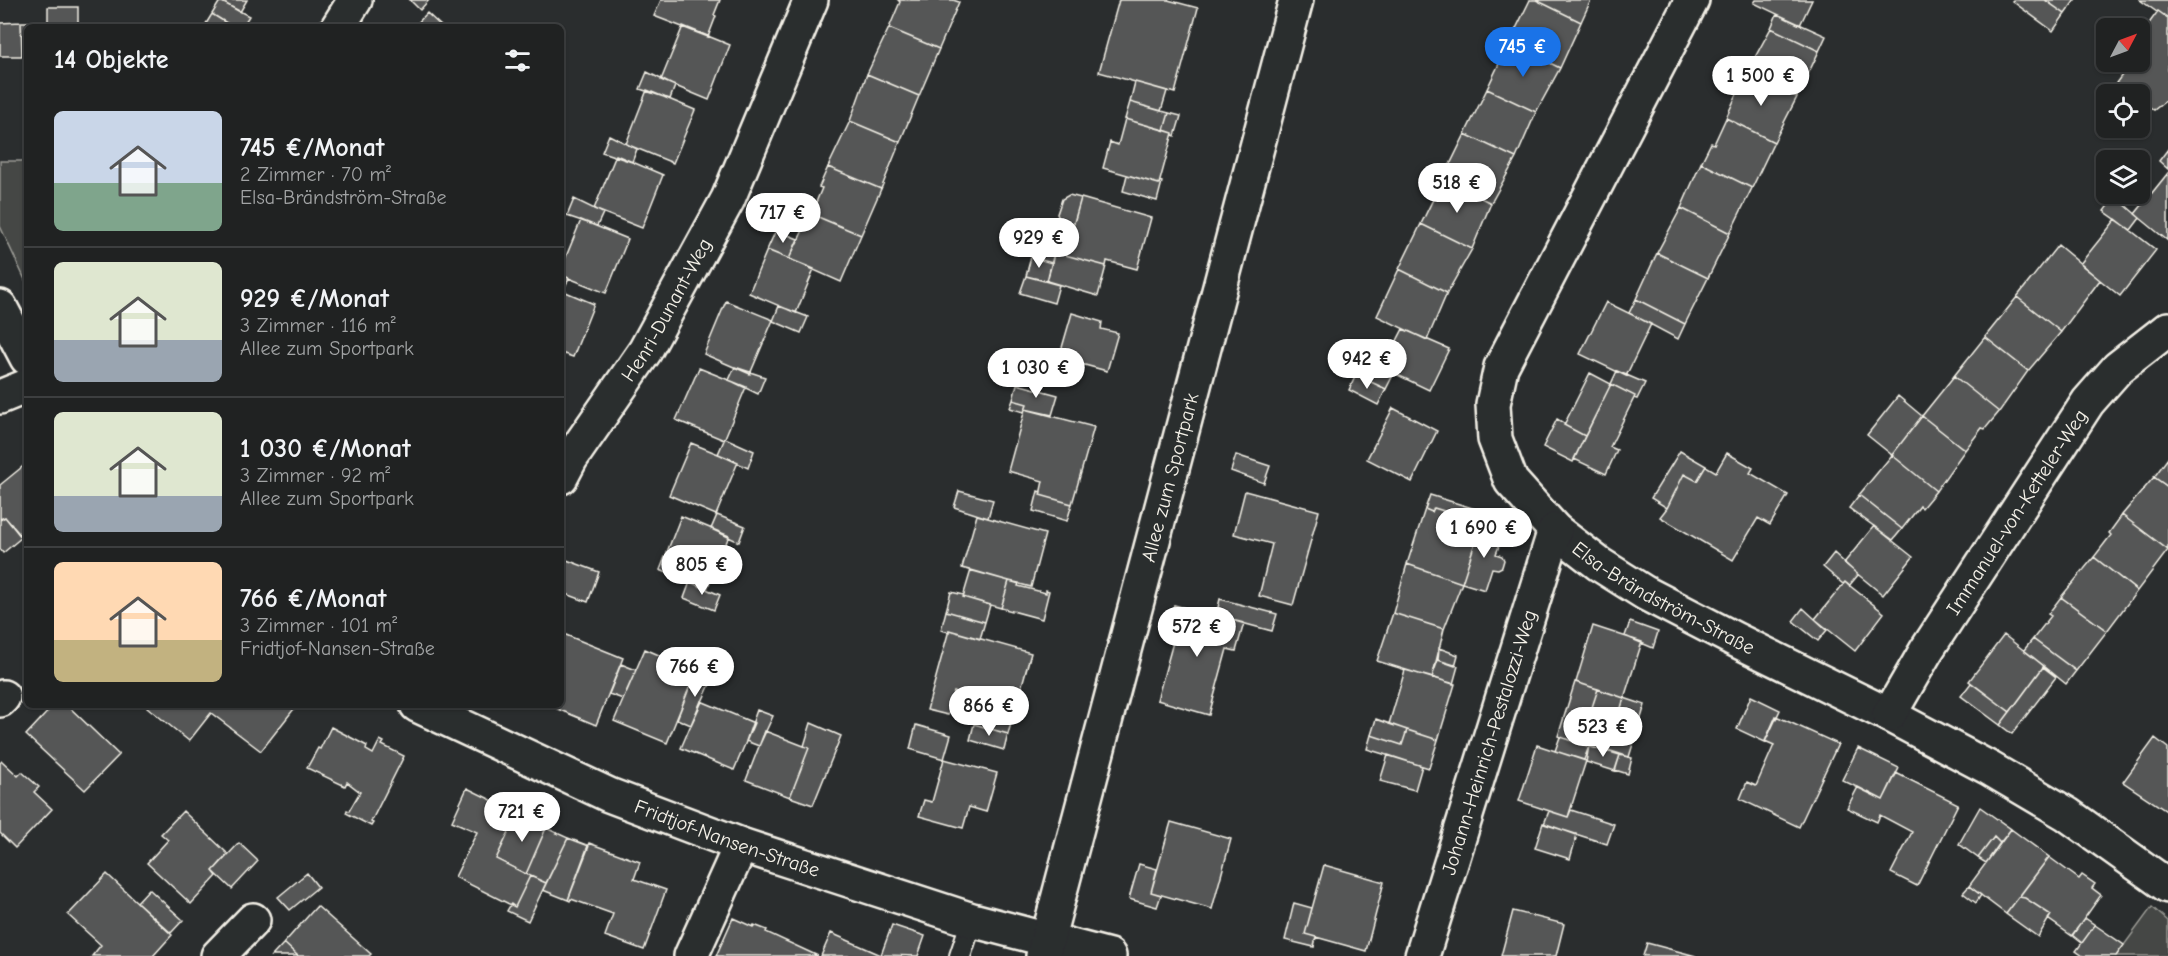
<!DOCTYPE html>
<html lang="de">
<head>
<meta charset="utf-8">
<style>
	body { margin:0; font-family:"Comic Neue",sans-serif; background:#282a2a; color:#f1f3f6; height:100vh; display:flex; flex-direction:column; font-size:22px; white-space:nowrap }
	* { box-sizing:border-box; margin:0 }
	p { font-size:20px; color:#a2a4a5 }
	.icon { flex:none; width:33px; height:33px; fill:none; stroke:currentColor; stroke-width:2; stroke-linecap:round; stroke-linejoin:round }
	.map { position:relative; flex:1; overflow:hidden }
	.side { position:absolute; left:24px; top:24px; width:540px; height:684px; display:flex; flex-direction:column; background:#202222; border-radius:9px; box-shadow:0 2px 4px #0004,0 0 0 2px #3d3f40 }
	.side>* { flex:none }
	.needle { width:39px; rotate:49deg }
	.fabs { position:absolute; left:2096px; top:18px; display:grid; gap:12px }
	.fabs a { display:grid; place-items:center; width:54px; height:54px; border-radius:9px; background:#202222; box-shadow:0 2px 4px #0004,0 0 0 2px #3d3f40; font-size:30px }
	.price { position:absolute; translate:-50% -51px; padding:0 14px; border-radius:21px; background:#fff; color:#222; font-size:20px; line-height:39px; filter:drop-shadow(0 2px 3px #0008) }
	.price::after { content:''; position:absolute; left:50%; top:36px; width:18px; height:14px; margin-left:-9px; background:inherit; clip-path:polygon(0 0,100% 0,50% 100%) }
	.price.on { background:#1a73e8; color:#fff }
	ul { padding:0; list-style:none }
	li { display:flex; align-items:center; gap:18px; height:150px; padding:0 30px }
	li+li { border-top:2px solid #3d3f40 }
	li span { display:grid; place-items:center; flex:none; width:168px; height:120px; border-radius:9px; color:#555 }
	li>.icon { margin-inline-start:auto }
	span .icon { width:72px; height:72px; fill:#fffc; stroke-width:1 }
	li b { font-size:26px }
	h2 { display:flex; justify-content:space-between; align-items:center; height:72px; padding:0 30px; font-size:26px }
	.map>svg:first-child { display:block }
	.green { fill:#444645; stroke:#9c9c96; stroke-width:1.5 }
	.building { fill:#555756; stroke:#f4f1e8; stroke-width:1.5 }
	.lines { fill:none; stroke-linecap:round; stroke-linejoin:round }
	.lane-casing { stroke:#f4f1e8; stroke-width:24 }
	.street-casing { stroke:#f4f1e8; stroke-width:38 }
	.lane { stroke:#2a2d2e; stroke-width:20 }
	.street { stroke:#2a2d2e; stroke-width:33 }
	.labels { text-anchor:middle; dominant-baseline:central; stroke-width:6; stroke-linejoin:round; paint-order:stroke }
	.street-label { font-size:20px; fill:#f4f1e8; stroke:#2a2d2e }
</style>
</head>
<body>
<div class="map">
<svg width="2168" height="956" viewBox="0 0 2168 956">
	<rect width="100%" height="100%" fill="#2a2d2e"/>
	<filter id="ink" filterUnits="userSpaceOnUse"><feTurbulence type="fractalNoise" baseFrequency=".0167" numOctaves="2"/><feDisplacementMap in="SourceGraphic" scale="12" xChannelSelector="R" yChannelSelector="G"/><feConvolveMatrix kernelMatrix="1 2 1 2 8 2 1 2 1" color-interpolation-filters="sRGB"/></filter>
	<g filter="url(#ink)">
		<path class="green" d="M0 161H27V284L0 226Z
			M2152 907 2168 921V956H2116Z"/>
		<path class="building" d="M219 0H247L240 12Z
			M410 0H429L420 10Z
			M661 0H720L714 15 716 16 708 37 654 16Z
			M898 0H953L959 2 939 49 889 28 900 2Z
			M1119 0H1168L1198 8 1175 93 1099 72Z
			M1530 0H1536L1581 22 1560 68 1509 43Z
			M1536 0H1591L1581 22Z
			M1756 0H1812L1800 25 1754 3Z
			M2013 0H2045L2065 14 2053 31 2012 1Z
			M2045 0H2075L2065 14Z
			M2140 0H2168V18L2158 11 2157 12Z
			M220 1 249 16 242 27H233L212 14Z
			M48 7H78V27H27V56H22L21 22H48Z
			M2158 11 2168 18V99L2154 110 2139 99V94H2132L2116 83 2131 63 2129 62H2139V37Z
			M427 13 442 27H414Z
			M212 14 233 27H204Z
			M1777 14 1826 36 1819 51 1771 28Z
			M21 22 22 56H0V23Z
			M683 26 730 45 709 100 661 80Z
			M889 28 939 49 919 96 867 74Z
			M1771 28 1819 51 1797 97 1747 72Z
			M1509 43 1560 68 1536 112 1487 89Z
			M647 72 675 86 670 99 640 89Z
			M1747 72 1797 97 1774 142 1726 118Z
			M867 74 919 96 900 142 850 121Z
			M1135 82 1167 91 1161 111 1130 102Z
			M1487 89 1536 112 1516 158 1465 134Z
			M647 90 695 110 673 163 626 144Z
			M1130 102 1169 113 1164 130 1125 119Z
			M1169 113 1181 116 1175 136 1173 135V133L1164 130Z
			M1726 118 1774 142 1752 188 1701 163 1711 143 1714 144Z
			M1125 119 1173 133 1159 184 1103 168 1110 142 1118 145Z
			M850 121 900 142 881 189 828 167Z
			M1465 134 1516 158 1491 203 1443 179Z
			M609 135 637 149 632 162 602 152Z
			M2168 149V169L2159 161Z
			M616 155 663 175 642 228 594 209Z
			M1701 163 1752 188 1730 233 1681 208Z
			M828 167 881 189 861 235 811 214 822 188 819 187Z
			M2168 173V241L2135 214Z
			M1127 175 1159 184 1160 181 1162 182 1157 201 1123 191Z
			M1443 179 1491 203 1472 249 1421 224Z
			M1069 195 1081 198 1073 226 1061 222 1057 214 1062 199Z
			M2115 196 2140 218 2131 230 2104 211Z
			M1081 198 1151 218 1137 269 1107 261 1106 266 1065 255Z
			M574 199 603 213 597 226 567 216Z
			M1681 208 1730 233 1708 278 1657 253Z
			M811 214 861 235 841 282 789 259Z
			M2116 219 2156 250 2120 296 2080 264Z
			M581 220 628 239 606 293 561 275V269Z
			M1421 224 1472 249 1447 293 1399 269Z
			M776 230 798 239 789 259 767 250Z
			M1035 244 1055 249 1052 263 1031 257Z
			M2058 245 2100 280 2061 332 2017 297Z
			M1055 249 1066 252 1065 255 1106 266 1098 296 1047 281Z
			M767 250 814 269 796 313 749 293Z
			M1657 253 1708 278 1685 324 1636 299Z
			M1031 257 1052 263 1047 281 1026 276Z
			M1399 269 1447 293 1427 340 1377 316Z
			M561 275 569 278 563 291 561 290Z
			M1026 276 1059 285 1054 303 1020 293Z
			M561 290 594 304 573 357 561 353Z
			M2017 297 2061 332 2028 371 1985 337Z
			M1636 299 1685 324 1678 339 1629 313Z
			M726 301 773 320 750 374 704 354Z
			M1606 302 1651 324 1626 376 1580 354Z
			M779 306 808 317 801 333 773 321Z
			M1072 313 1102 322 1101 329 1118 333 1107 371 1059 358Z
			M1403 329 1449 349 1429 390 1383 368Z
			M1985 337 2028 371 1999 412 1954 376Z
			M1365 358 1394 373 1386 389 1356 375Z
			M735 367 765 377 758 394 729 380Z
			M699 368 746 387 724 440 676 420Z
			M1617 371 1645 383 1637 399 1634 398 1635 396 1611 384Z
			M1590 373 1611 384 1585 436 1564 425Z
			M1356 375 1386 389 1378 405 1349 390Z
			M1954 376 1999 412 1985 429 1982 428 1965 450 1922 416Z
			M1017 384 1058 395 1052 415 1025 409 1027 404 1013 400Z
			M1611 384 1635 396 1610 447 1617 450 1606 474 1574 459Z
			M1898 396 1922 416 1892 455 1867 435Z
			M1013 400 1027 404 1024 412 1010 408Z
			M1393 408 1437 431 1412 482 1367 459Z
			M1025 409 1094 427 1072 504 1040 495 1043 481 1008 471Z
			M1922 416 1965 450 1936 491 1892 455Z
			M1557 419 1565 424 1564 425 1585 436 1573 462 1543 447Z
			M725 438 754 451 748 468 718 454Z
			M691 443 738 462 716 515 669 495Z
			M1680 451 1706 466 1697 481 1684 474 1667 508 1651 498Z
			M1727 453 1753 468 1750 473 1788 495 1770 525 1758 518 1733 560 1660 517 1667 508 1684 474 1697 481 1706 466 1716 472Z
			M1236 455 1270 466 1264 483 1231 471Z
			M1892 455 1936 491 1922 508 1920 506 1902 529 1859 495Z
			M2168 458V487L2154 477Z
			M27 463V540L25 542 5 517 0 519V485Z
			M2154 477 2168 487V550L2122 515Z
			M959 491 993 500 988 518 954 507Z
			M1038 491 1041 492 1040 495 1072 504 1067 521 1033 511Z
			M1245 491 1319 511 1293 605 1259 596 1272 544 1234 534Z
			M1430 495 1469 507 1464 523 1455 519 1457 515 1434 508 1432 512 1425 509Z
			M1859 495 1902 529 1893 540 1849 508Z
			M1469 507 1507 519 1503 535 1464 523Z
			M1434 508 1457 515 1455 519 1480 527 1462 583 1407 564 1425 509 1432 512Z
			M717 515 745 526 739 542 711 529Z
			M977 515 1045 534 1031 587 962 568Z
			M2122 515 2168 550 2137 591 2094 557 2111 535 2109 533Z
			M681 516 729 536 707 589 660 570Z
			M5 517 22 537 3 553 0 549V520Z
			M1874 526 1913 557 1883 595 1844 563Z
			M1480 527 1503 535 1496 554 1502 556 1504 560 1502 567 1498 569 1492 568 1485 590 1462 583Z
			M1834 553 1858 575 1849 586 1845 582 1843 584 1823 567Z
			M2094 557 2137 591 2107 631 2061 597Z
			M564 559 599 572 588 602 561 592V568Z
			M1407 564 1462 583 1444 629 1393 613Z
			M971 570 1009 581 1001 608 963 597Z
			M1009 581 1019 583 1018 586 1046 593V590L1049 591 1042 619 1001 608Z
			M690 582 720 595 714 610 684 598Z
			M1845 582 1884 613 1855 651 1815 619Z
			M951 592 964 595 963 597 990 605 985 622 946 611Z
			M2061 597 2107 631 2076 671 2033 639 2051 616 2048 614Z
			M1220 599 1277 614 1272 631 1216 616Z
			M1174 605 1244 623 1236 651 1227 649 1209 715 1157 700 1175 635 1166 633Z
			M1803 608 1827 630 1818 641 1793 621Z
			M946 611 985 622 980 639 949 630V632L941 630Z
			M1393 613 1444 629 1432 678 1377 661Z
			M1630 622 1658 632 1653 648 1625 636Z
			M1593 626 1642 642 1624 698 1576 682Z
			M949 630 1031 653 1008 734 974 724 981 699 954 692 948 715 927 710Z
			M561 633 623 658 596 725 548 705H561Z
			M2004 635 2044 666 2010 712 1969 681Z
			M2033 639 2076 671 2066 684 2024 650Z
			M1439 648 1458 655 1455 666 1438 660Z
			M645 649 696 671 667 743 614 721Z
			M1438 660 1458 666 1453 684 1432 677Z
			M621 664 636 670 623 699 609 694Z
			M2043 667 2056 677 2012 734 2000 725Z
			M1405 670 1455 684 1438 740 1389 724Z
			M696 671 713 678 691 725 677 719Z
			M1575 682 1598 689 1580 744 1558 736Z
			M1971 683 2010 712 2000 725 1961 696Z
			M1598 689 1624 698 1608 752 1580 744Z
			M1751 696 1780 710 1765 742 1737 729Z
			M1624 698 1645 705 1629 757 1608 750Z
			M701 701 754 723 734 770 681 748Z
			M54 705H67L119 755 85 790 26 735Z
			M149 705H297L261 751 211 713 189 741 147 707Z
			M757 710 773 716 759 746 746 741Z
			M1776 716 1838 744 1799 827 1740 799 1747 782 1756 786 1774 745 1765 741Z
			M1376 719 1407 730 1402 745 1371 735Z
			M811 723 841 736 813 805 790 797 809 748 804 746Z
			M974 724 1008 734 1004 750 970 740Z
			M916 725 951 735 944 759 910 749Z
			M331 727 367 746 366 750 373 754 380 740 384 742 382 745 404 756 371 822 373 823 371 826 346 813 347 810 349 811 360 792 347 782 345 786 307 768 318 748 320 749Z
			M1407 730 1438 740 1429 768 1367 749 1371 735 1402 745Z
			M765 731 809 748 790 797 746 780Z
			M1560 737 1589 746 1584 760 1555 751Z
			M2155 738 2168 748V812L2123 782Z
			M1537 745 1586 761 1568 817 1519 801Z
			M1589 746 1620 755 1615 771 1586 762Z
			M1858 748 1899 768 1883 800 1842 780Z
			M1388 755 1422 766 1415 790 1380 781Z
			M1620 755 1632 758 1628 774 1615 770Z
			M944 759 997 773 986 812 969 807 963 828 919 816 924 800 932 802Z
			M2 761 18 776 22 772 39 787 34 792 52 809 15 848 0 833V763Z
			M1896 773 1958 804 1917 886 1891 873 1912 832 1880 815 1877 822 1847 808 1858 787 1883 800Z
			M467 788 518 813 496 859 530 876 515 907 455 877 477 832 452 821Z
			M1980 807 2011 829 2000 843 1994 837 1978 858 1959 844Z
			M1571 810 1614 824 1607 844 1544 824 1549 811 1568 817Z
			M183 811 228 854 213 871 217 876 191 904 147 863 168 840 161 834Z
			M518 813 547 826 526 874 496 859Z
			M1171 822 1231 839 1212 909 1151 892Z
			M1543 823 1577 835 1570 859 1535 848Z
			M546 828 568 838 546 883 526 874Z
			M2011 829 2049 857 2006 914 1969 886Z
			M1994 837 2000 843 1986 863 1978 858Z
			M568 838 589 846 568 900 543 890Z
			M239 843 258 861 232 889 213 871Z
			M589 843 640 862 634 879 666 890 644 950 605 936 613 914 571 899 570 901 568 900Z
			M2049 857 2079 879 2082 875 2095 884 2092 888 2101 895 2072 936 2048 919 2051 915 2025 898 2019 897Z
			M1139 864 1157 869 1151 892 1161 895 1157 907 1129 899Z
			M1324 865 1384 882 1366 951 1305 934Z
			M307 873 318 887 290 910 278 897Z
			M107 874 172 935 153 956H92L101 945 68 915Z
			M530 876 546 883 528 921 507 911 511 904 515 907Z
			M1969 886 1981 895 1976 903 1963 893Z
			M149 889 183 920 171 933 137 902Z
			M2019 897 2025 898 2051 915 2038 937 2006 914Z
			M1294 903 1312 908 1305 934 1316 937 1314 947 1285 940Z
			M317 906 371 954 369 956H298L284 943Z
			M1513 911 1564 924 1556 956H1501Z
			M733 918 753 927 754 925 767 930 766 932 818 956H716Z
			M2085 918 2095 925 2082 943 2072 935Z
			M892 925 925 936 918 956 881 955Z
			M2095 925 2124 945 2116 956H2083L2076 951Z
			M831 933 881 955 883 956H821Z
			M284 943 298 956H272Z
			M1647 943 1696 956H1643Z"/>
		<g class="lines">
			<defs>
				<path id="lane" d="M960 956 972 920"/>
				<g id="street">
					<path id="s1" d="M1692 0 1501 367 1493 404 1495 439 1511 481 1555 530 1599 564 1645 593 1734 639 1889 715 1989 768 2067 814 2168 886"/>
					<path d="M338 27 355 0"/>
					<path d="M0 307 27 358"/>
					<path d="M0 397 27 386"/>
					<path id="s2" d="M561 477 571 458 645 351 728 199 811 0"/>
					<path d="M0 700 3 697"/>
					<path id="s3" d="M417 705 609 795 741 845 972 920 1109 956"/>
					<path id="s4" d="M1889 715 1926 651 2088 402 2118 368 2168 329"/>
					<path d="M218 956 253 920"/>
					<path d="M691 956 741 845"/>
					<path id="s5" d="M1043 956 1296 0"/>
					<path id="s6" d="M1422 956 1555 530"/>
				</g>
			</defs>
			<use href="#lane" class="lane-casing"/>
			<use href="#street" class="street-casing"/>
			<use href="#lane" class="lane"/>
			<use href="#street" class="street"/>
		</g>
	</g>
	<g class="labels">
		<g class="street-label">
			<text stroke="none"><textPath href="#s2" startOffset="198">Henri-Dunant-Weg</textPath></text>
			<text stroke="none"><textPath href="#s5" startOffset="495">Allee zum Sportpark</textPath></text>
			<text stroke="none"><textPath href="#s4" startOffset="240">Immanuel-von-Ketteler-Weg</textPath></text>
			<text stroke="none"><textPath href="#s1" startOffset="726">Elsa-Brändström-Straße</textPath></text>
			<text stroke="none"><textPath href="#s6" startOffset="224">Johann-Heinrich-Pestalozzi-Weg</textPath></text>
			<text stroke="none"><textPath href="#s3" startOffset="338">Fridtjof-Nansen-Straße</textPath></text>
		</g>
	</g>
</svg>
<div class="fabs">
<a><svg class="needle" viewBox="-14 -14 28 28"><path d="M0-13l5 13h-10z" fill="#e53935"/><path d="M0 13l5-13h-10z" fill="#a2a4a5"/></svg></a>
<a><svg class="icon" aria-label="locate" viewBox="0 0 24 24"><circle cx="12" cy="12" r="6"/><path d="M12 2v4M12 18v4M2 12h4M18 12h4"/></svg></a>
<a><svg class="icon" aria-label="layers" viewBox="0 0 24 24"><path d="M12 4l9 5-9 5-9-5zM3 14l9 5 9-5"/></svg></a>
</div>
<b class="price on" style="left:1523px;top:78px">745 €</b>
<b class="price" style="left:1761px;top:107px">1 500 €</b>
<b class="price" style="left:1457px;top:214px">518 €</b>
<b class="price" style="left:783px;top:244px">717 €</b>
<b class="price" style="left:1039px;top:269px">929 €</b>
<b class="price" style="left:1367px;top:390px">942 €</b>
<b class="price" style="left:1036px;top:399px">1 030 €</b>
<b class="price" style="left:1484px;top:559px">1 690 €</b>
<b class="price" style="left:702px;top:596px">805 €</b>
<b class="price" style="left:1197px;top:658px">572 €</b>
<b class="price" style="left:695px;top:698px">766 €</b>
<b class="price" style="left:989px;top:737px">866 €</b>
<b class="price" style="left:1603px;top:758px">523 €</b>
<b class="price" style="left:522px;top:843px">721 €</b>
<section class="side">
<h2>14 Objekte<svg class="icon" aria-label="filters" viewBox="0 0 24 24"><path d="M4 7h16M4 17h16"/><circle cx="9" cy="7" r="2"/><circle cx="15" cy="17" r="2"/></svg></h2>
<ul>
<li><span style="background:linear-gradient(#c9d6e8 60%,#7fa58c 0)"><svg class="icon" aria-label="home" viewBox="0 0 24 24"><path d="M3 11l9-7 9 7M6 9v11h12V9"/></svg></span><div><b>745 €/Monat</b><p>2 Zimmer · 70 m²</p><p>Elsa-Brändström-Straße</p></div></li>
<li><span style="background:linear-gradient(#dfe7d0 65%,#9aa5b1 0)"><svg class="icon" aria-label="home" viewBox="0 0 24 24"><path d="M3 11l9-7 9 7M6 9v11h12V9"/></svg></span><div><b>929 €/Monat</b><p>3 Zimmer · 116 m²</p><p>Allee zum Sportpark</p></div></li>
<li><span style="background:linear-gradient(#dfe7d0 70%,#9aa5b1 0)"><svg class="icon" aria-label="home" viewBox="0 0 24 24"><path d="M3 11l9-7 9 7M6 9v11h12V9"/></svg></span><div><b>1 030 €/Monat</b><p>3 Zimmer · 92 m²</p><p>Allee zum Sportpark</p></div></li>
<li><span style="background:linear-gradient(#ffd9b3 65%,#c2b280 0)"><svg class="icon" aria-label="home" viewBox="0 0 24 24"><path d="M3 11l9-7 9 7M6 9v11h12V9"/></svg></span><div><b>766 €/Monat</b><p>3 Zimmer · 101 m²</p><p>Fridtjof-Nansen-Straße</p></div></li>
</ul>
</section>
</div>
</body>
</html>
